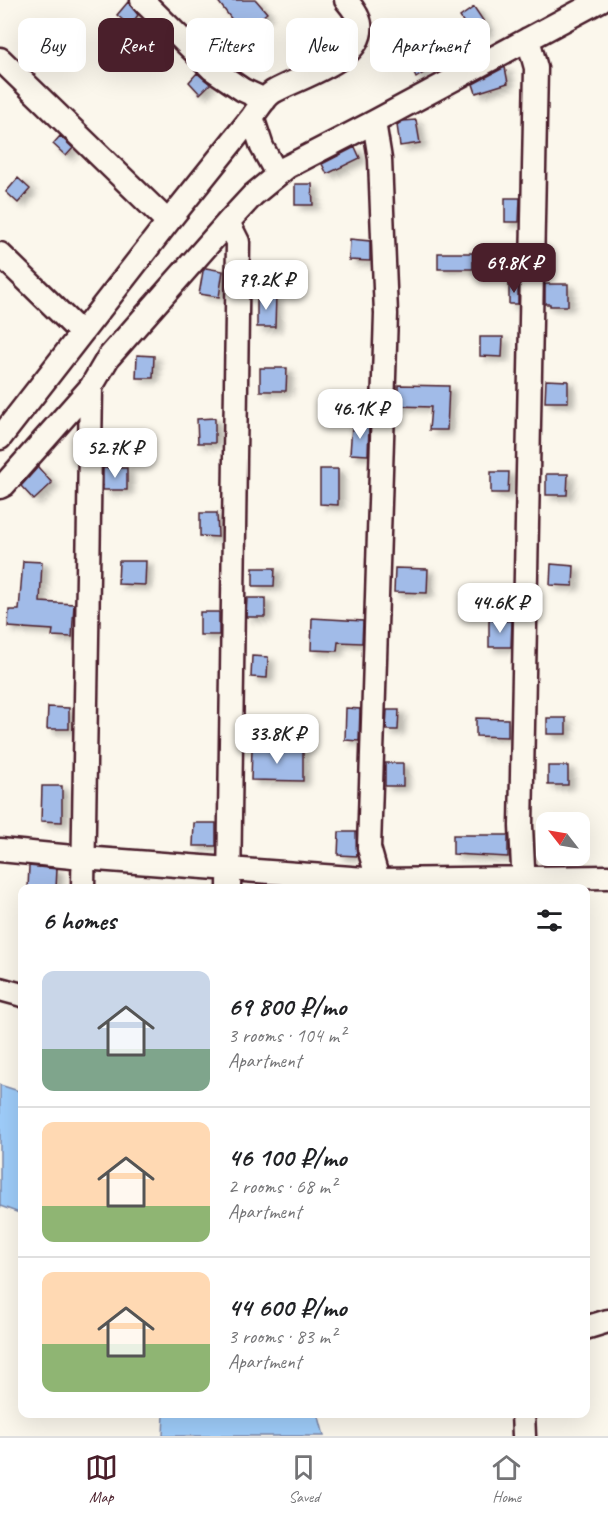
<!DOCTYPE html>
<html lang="en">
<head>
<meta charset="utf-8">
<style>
	body { margin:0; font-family:Caveat,sans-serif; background:#f6f6f6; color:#202124; height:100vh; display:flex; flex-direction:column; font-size:22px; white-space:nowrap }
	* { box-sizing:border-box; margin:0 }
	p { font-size:20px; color:#757577 }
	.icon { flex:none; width:33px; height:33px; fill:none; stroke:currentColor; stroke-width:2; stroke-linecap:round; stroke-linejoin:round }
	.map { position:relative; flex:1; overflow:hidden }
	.drawer { position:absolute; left:18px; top:884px; width:572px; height:534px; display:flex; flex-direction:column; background:#fff; border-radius:12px; box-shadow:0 6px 24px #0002 }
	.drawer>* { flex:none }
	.banner { position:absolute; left:18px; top:18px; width:573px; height:54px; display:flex; gap:12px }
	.needle { width:39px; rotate:301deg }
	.tools { position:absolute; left:536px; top:812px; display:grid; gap:12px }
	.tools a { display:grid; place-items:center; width:54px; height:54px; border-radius:12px; background:#fff; box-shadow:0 6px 24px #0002; font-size:30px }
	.price { position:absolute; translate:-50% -51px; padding:0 14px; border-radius:12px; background:#fff; color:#222; font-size:20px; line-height:39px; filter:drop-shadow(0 2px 3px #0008) }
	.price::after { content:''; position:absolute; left:50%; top:36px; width:18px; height:14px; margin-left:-9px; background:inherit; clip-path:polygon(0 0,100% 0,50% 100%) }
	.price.current { background:#4a1f2b; color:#fff }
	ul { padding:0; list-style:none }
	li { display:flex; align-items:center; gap:18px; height:150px; padding:0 24px }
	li+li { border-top:2px solid #e0e0e0 }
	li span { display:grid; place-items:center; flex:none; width:168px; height:120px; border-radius:12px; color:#555 }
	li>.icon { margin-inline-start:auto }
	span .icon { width:72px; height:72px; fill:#fffc; stroke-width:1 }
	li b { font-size:26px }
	h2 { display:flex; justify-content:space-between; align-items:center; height:72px; padding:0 24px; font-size:26px }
	.tag { padding:0 21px; border-radius:12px; background:#fff; box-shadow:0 6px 24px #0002; font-size:21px; line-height:54px }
	.tag.current { background:#4a1f2b; color:#fff }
	.menu { display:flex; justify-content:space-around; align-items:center; height:84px; border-top:2px solid #e0e0e0; background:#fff; font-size:16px; color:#757577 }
	.menu a { display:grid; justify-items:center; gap:3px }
	.menu .current { color:#4a1f2b }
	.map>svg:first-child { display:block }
	.green { fill:#b1edb3; stroke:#7e866f; stroke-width:1.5 }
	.water { fill:#9eccf9; stroke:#7c87a7; stroke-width:1.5 }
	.building { fill:#a1bbe8; stroke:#4a1f2b; stroke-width:1.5; filter:url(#shadow) }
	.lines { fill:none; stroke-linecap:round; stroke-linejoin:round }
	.minor-casing { stroke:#4a1f2b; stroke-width:27 }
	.minor { stroke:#fbf7ec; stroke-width:22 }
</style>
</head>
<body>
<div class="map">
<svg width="608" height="1436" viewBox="0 0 608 1436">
	<defs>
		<filter id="shadow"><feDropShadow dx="6" dy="4" stdDeviation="3" flood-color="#0004"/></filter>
	</defs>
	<rect width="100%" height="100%" fill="#fbf7ec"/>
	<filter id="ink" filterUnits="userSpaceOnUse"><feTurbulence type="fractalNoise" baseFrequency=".0167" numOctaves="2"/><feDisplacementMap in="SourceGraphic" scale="12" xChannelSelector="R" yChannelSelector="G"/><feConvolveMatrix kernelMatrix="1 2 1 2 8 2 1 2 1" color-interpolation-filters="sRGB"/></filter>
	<g filter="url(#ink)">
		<path class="green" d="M53 27 64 37 65 49 46 68H35L24 52C31 35 35 32 53 27Z"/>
		<path class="water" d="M0 1085 22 1092V1214L0 1206Z
			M164 1413H318L324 1436H163Z"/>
		<path class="building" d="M217 0H256L267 13 242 33Z
			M128 2 138 15 130 26 117 15Z
			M474 7 488 28 474 38 460 17Z
			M419 40 431 68 416 78 402 47Z
			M505 67 508 83 476 93 473 84Z
			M197 73 210 84 200 94 189 82Z
			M416 120 420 143 400 146 397 125 403 121Z
			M60 136 73 148 66 156 53 144Z
			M355 147 360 158 327 174 322 164Z
			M18 178 30 189 18 203 6 192Z
			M295 184H312L313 205H295Z
			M505 198H520L519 222H505Z
			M350 239 370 241V261L349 260Z
			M438 253H473V269H438Z
			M206 268 223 271 219 297 199 294 203 271Z
			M509 283H518V304H509Z
			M545 284H568V306H550V304H545Z
			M257 296H276L275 327H257Z
			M480 337H503L502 357 480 356Z
			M137 355 154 356 153 378H136Z
			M260 368H287L286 391H260Z
			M546 380 568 381V402H545Z
			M398 385 449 386 447 430H429L431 407 398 406Z
			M215 418V443H198L197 419Z
			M352 425H369L368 455 350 454Z
			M38 467 52 483 34 500 21 486Z
			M103 468H127V490H103Z
			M320 469H338V505L320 504Z
			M491 472H509L508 493H491Z
			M546 474H568L567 495H546Z
			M200 513H217L218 537 200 536Z
			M23 561 42 562 40 602 74 604 72 637 52 636 53 630 8 627 9 610H19Z
			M119 561H146L145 585 118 584Z
			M551 564 574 566 573 586 550 585Z
			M253 568H275L274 586H253Z
			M395 568 428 569 427 593 394 592Z
			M247 598H265V617H246Z
			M200 612H219V635H200Z
			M312 618 363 621 362 643 338 642 337 651 311 650Z
			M489 620 512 621 511 647H489Z
			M252 656 268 657 267 678 251 677Z
			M48 707 69 708V729H47Z
			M346 708 360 709 359 741 345 740Z
			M387 710H399L398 730H386Z
			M476 718 508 719V737L476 736Z
			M547 718H566V734H547Z
			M252 749 303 750V781L251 780Z
			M385 763H403V786H385Z
			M548 766H568V785H548Z
			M42 786H62V822L41 821Z
			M194 823H216V846H193Z
			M339 832H356L357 856 338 855Z
			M453 835H508V857L453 854Z
			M29 866 57 869 56 888H28Z"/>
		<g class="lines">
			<defs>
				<path id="minor" d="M142 0 212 69 243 90 265 100
					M0 59 168 222
					M374 122 380 159 386 314 369 848 378 880 377 888
					M277 174 262 147 252 117C258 109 265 97 273 92 298 77 365 60 360 24 359 16 351 6 346 0
					M228 222 238 242 229 888
					M0 254 81 333
					M0 438 168 222 252 117
					M0 487 4 485 91 387 108 358 228 222 253 195 287 167 374 122 601 0
					M0 850 83 858 378 880 608 877
					M83 888 91 387
					M524 888 521 826 536 68 528 39
					M0 989 22 995
					M585 1328 608 1321
					M523 1413 524 1436"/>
			</defs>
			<use href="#minor" class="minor-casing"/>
			<use href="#minor" class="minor"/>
		</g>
	</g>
</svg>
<div class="tools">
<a><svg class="needle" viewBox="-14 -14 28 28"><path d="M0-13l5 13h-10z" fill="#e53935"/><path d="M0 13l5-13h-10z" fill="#757577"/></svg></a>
</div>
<b class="price current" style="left:514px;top:294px">69.8K ₽</b>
<b class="price" style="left:266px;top:311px">79.2K ₽</b>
<b class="price" style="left:360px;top:440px">46.1K ₽</b>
<b class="price" style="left:115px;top:479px">52.7K ₽</b>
<b class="price" style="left:500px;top:634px">44.6K ₽</b>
<b class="price" style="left:277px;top:765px">33.8K ₽</b>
<div class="banner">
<a class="tag">Buy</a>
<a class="tag current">Rent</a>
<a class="tag">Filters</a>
<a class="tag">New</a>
<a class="tag">Apartment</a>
</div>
<section class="drawer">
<h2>6 homes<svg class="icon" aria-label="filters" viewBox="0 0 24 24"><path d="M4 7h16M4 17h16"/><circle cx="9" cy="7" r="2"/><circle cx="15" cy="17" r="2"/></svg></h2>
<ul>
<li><span style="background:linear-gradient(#c9d6e8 65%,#7fa58c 0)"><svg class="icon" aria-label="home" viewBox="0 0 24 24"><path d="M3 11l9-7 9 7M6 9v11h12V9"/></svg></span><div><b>69 800 ₽/mo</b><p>3 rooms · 104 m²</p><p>Apartment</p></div></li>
<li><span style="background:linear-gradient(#ffd9b3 70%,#8fb573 0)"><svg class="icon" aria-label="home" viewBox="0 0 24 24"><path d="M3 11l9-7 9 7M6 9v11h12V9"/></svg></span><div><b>46 100 ₽/mo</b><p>2 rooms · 68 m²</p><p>Apartment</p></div></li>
<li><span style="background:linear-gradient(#ffd9b3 60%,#8fb573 0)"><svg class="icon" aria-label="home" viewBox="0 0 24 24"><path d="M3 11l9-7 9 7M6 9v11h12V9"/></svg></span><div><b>44 600 ₽/mo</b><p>3 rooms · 83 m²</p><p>Apartment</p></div></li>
</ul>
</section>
</div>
<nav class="menu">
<a class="current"><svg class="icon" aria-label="map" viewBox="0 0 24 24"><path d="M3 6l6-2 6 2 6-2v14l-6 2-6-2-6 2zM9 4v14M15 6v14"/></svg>Map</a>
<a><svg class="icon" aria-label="saved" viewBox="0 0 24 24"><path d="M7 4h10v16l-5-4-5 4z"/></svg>Saved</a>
<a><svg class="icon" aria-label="home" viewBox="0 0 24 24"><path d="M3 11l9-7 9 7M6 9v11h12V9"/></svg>Home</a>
</nav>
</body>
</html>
